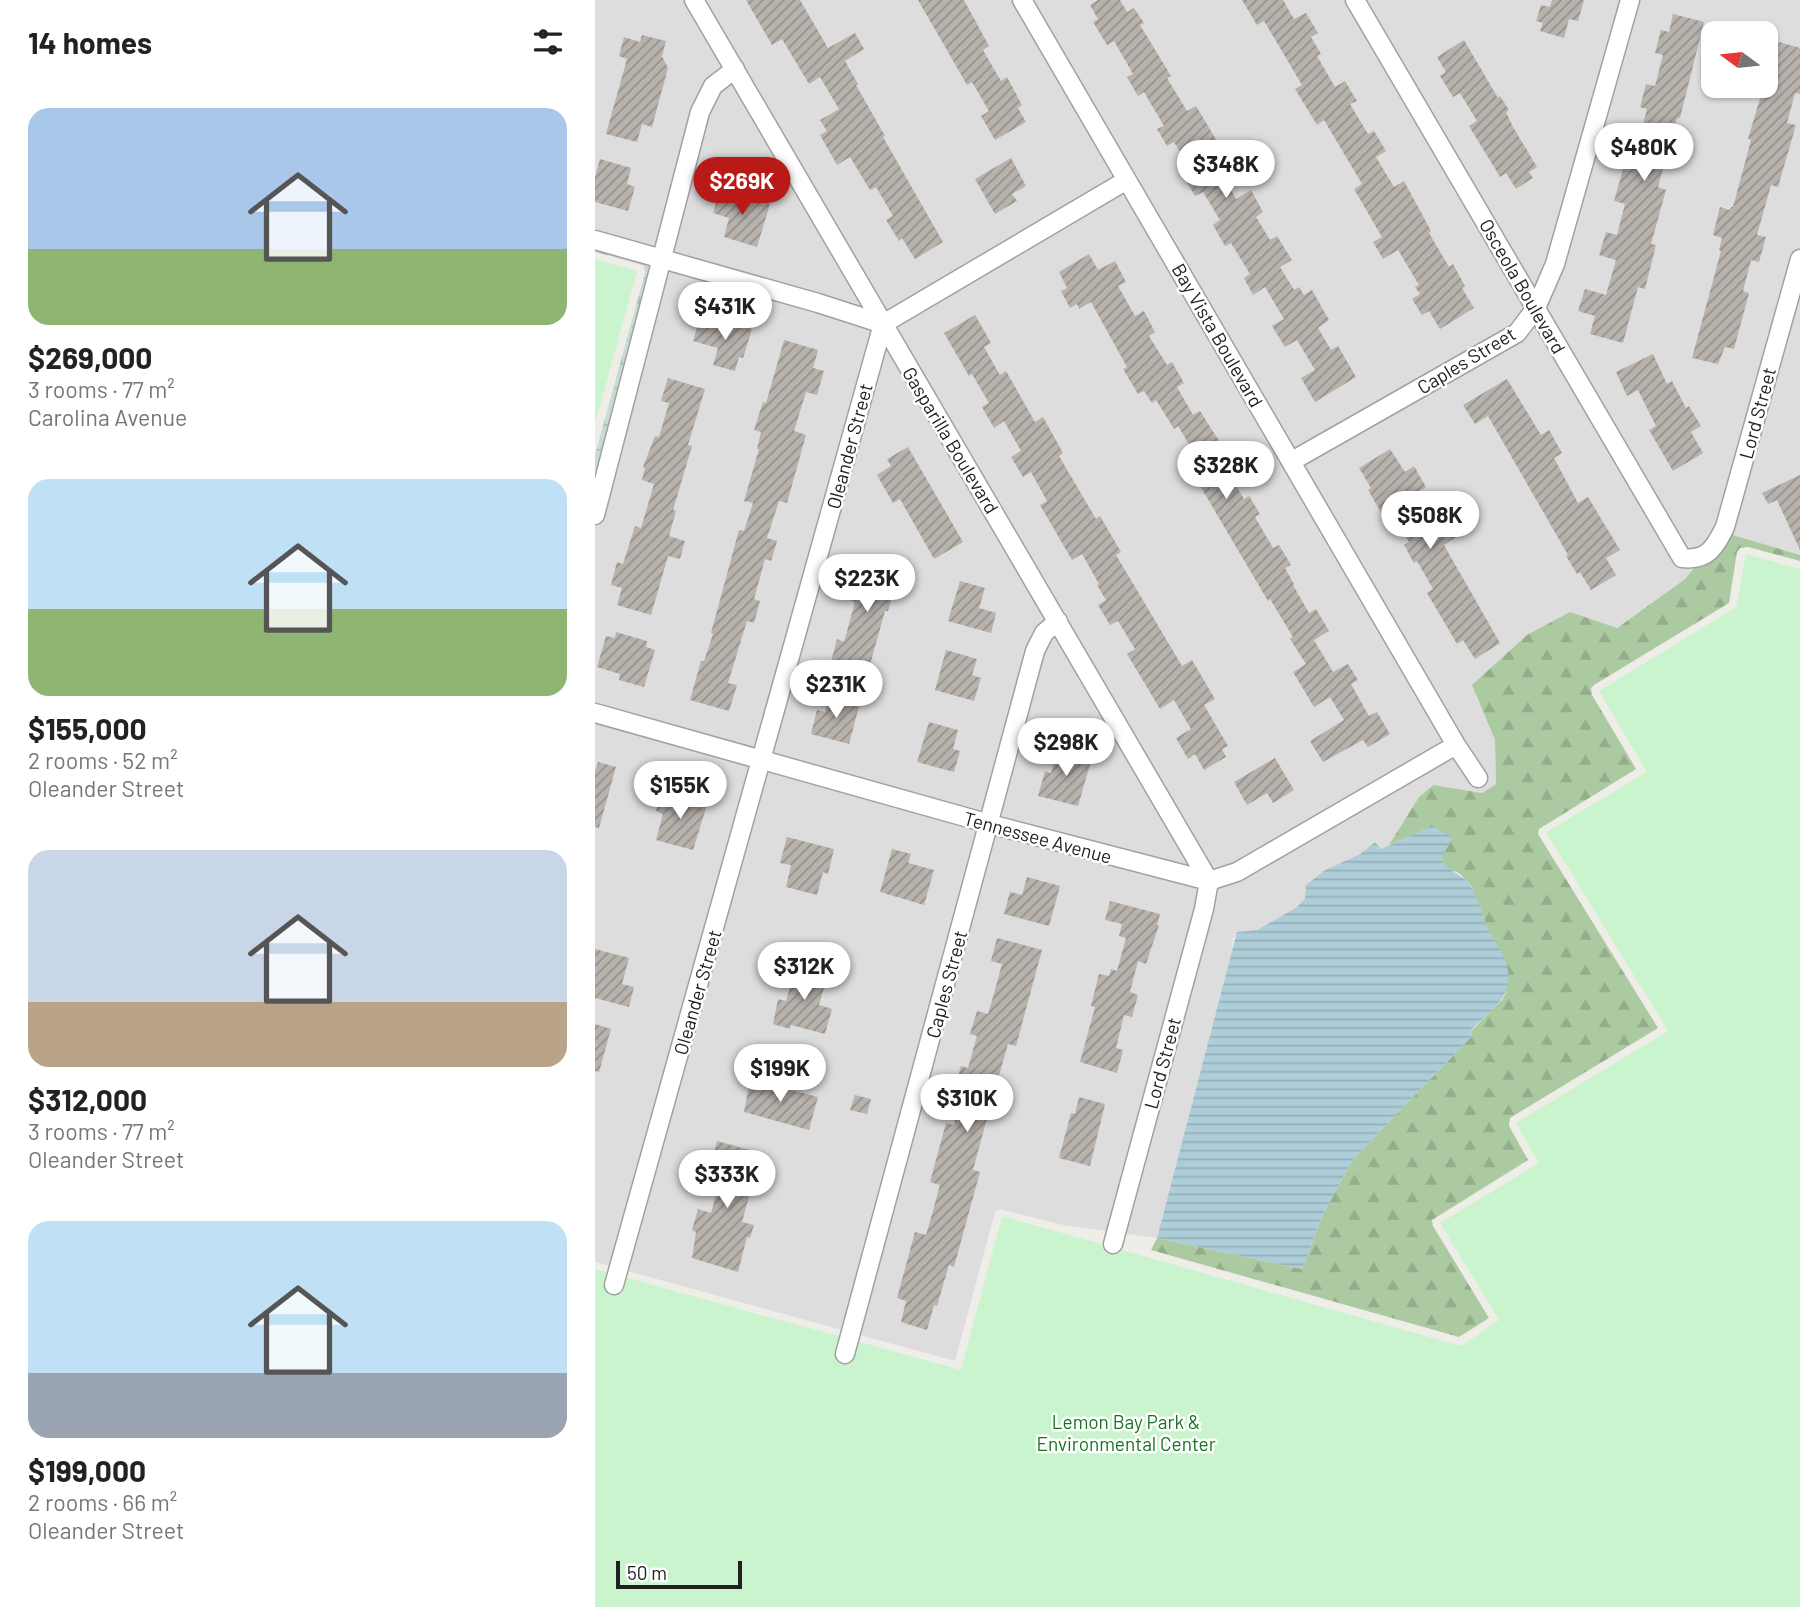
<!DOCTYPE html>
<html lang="en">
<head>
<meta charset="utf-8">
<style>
	body { margin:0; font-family:Barlow,sans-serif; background:#f6f6f6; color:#222; height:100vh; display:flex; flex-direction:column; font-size:26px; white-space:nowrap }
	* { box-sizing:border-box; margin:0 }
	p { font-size:23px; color:#767676 }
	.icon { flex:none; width:38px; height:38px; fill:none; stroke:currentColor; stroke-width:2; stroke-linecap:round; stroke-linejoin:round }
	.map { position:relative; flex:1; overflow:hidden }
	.side { display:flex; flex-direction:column; background:#fff; width:595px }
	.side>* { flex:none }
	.needle { width:46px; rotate:285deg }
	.buttons { position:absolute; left:1106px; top:21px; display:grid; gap:14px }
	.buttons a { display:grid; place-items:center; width:77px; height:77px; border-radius:14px; background:#fff; box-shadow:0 2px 5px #0004; font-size:35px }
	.scale { position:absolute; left:21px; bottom:18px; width:126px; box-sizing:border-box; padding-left:7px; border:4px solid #202020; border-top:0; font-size:19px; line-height:24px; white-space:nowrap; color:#202020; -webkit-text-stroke:5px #fff; paint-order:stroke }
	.price { position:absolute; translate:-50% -60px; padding:0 16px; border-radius:24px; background:#fff; color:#222; font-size:23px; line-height:46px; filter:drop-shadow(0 2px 4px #0008) }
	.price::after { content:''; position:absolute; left:50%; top:42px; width:21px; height:16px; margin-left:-10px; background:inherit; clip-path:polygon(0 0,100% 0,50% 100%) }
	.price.selected { background:#b91917; color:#fff }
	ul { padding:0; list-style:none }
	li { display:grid; align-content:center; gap:14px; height:371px; padding:0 28px }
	li span { display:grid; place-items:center; height:217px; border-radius:21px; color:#555 }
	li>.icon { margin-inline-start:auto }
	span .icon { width:126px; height:126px; fill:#fffc; stroke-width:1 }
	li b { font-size:30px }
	h2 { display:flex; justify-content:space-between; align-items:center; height:84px; padding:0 28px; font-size:30px }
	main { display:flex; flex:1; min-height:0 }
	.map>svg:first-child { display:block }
	.residential { fill:#dedddd; fill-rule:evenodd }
	.forest { fill:url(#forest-firs) }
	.wetland { fill:url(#wetland-marsh) }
	.park { fill:#caf4ce }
	.water { fill:url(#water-rules) }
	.building { fill:url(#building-hatch) }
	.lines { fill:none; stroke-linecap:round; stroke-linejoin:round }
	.minor-casing { stroke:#a1a1a1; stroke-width:21 }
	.minor { stroke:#fff; stroke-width:18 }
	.labels { text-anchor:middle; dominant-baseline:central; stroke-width:5; stroke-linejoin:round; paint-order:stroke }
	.street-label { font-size:19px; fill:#202020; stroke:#fff }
	.park-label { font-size:19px; fill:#187321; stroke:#fff }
</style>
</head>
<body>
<main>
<section class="side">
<h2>14 homes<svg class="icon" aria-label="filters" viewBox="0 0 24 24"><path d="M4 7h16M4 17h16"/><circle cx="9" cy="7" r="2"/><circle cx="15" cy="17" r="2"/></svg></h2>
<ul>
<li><span style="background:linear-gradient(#a9c7e8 65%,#8fb573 0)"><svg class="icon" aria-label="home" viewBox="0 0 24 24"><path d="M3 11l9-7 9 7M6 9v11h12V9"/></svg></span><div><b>$269,000</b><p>3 rooms · 77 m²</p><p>Carolina Avenue</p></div></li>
<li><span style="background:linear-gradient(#bfe0f5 60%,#8fb573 0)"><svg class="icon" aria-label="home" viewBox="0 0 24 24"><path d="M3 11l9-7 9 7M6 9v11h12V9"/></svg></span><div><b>$155,000</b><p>2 rooms · 52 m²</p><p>Oleander Street</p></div></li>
<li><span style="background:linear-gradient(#c9d6e8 70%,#b9a48a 0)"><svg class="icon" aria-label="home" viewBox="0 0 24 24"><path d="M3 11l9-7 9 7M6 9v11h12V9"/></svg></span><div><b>$312,000</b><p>3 rooms · 77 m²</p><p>Oleander Street</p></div></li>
<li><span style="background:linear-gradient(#bfe0f5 70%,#9aa5b1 0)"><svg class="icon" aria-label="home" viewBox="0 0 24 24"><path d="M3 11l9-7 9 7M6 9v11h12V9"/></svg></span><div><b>$199,000</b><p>2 rooms · 66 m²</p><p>Oleander Street</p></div></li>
</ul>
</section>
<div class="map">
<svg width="1205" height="1607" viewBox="0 0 1205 1607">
	<defs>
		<pattern id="forest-firs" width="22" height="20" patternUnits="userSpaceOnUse" patternTransform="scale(1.75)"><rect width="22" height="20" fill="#accaa1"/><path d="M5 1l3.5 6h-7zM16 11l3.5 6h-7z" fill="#94ad8a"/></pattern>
		<pattern id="wetland-marsh" width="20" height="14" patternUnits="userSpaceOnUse" patternTransform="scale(1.75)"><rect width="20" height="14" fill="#c6dbd2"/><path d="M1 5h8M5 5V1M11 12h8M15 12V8" fill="none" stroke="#aabcb4"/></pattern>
		<pattern id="water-rules" width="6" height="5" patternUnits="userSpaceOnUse" patternTransform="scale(1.75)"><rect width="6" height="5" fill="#adcdd8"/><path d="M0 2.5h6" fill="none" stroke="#95b0b9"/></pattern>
		<pattern id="building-hatch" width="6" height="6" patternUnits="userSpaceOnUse" patternTransform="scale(1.75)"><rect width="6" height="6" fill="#b8b2ad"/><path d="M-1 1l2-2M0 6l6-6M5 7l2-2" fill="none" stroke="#95908c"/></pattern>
	</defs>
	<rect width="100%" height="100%" fill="#efede7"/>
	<path class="residential" d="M0 0H1205V555L1128 532 1090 579 1021 628 877 685 900 740 901 784 887 793 837 785 824 797 794 845 786 849 780 842 765 854 730 870 711 885 710 898 702 907 662 930 638 938 637 952 562 1238 468 1225 404 1209 400 1212 360 1361 0 1262V497L67 253 0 234ZM1118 33H1171V86H1118Z"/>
	<path class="forest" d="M1128 532 1205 555V561L1153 547 1145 548 1142 552 1134 603 999 685 996 688 997 695 1041 769 944 829 943 834 1063 1028 915 1118 914 1126 933 1160 837 1220 838 1226 894 1318 864 1337 556 1250 562 1238 707 1269 727 1216 758 1159 877 1036 876 1031 907 1000 911 993 908 957 894 932 876 886 864 873 851 868 846 859 847 854 818 835 794 845 824 797 838 785 887 793 901 784 900 740 877 685 932 635 975 612 1022 628 1090 579Z"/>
	<path class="wetland" d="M0 234 67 253 0 497V455L50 273 49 266 44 264 0 252Z"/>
	<path class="park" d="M0 259 42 271 0 424Z
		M1151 554 1205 569V1607H0V1269L366 1370 407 1216 866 1346 904 1320 845 1223 944 1163 921 1123 1073 1031 951 832 1052 772 1004 691 1141 607Z"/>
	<path class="water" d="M837 826 857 837 846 859C853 871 865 873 874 884 883 896 887 915 893 929 897 939 905 948 909 958 924 994 899 1007 876 1030L877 1036 758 1159 727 1216 707 1269 562 1238 642 932 662 930 702 907 710 898 711 885 730 870 765 854 780 842 786 849Z"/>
	<path class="building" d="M151 0H205L233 48 260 33 269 49 250 61 263 84 261 85 290 136 288 137 348 242 320 259 307 238 304 241 291 220 298 216 281 187 275 190 255 157 242 165 225 135 232 131 225 120 244 109 225 77 214 84 187 39 177 45Z
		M323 0H369L394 46 388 50 406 81 412 77 427 105 423 108 431 122 400 140 386 116 394 111 377 82 372 85Z
		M503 0H525L532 12 539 8 549 23 545 25 576 76 572 78 592 111 601 106 625 146 621 148 629 161 622 165 641 199 656 190 668 212 661 217 675 240 682 236 697 260 685 267 699 290 704 287 709 295 717 290 734 320 723 328 736 350 743 346 761 377 720 402 706 378 720 370 702 340 690 347 677 326 689 319 670 287 658 295 649 278 655 274 636 243 630 246 618 225 625 220 608 192 600 196 587 174 596 169 579 142 572 146 562 129 569 126 549 92 543 96 532 77 538 74 519 41 512 45 498 22 503 19 495 5Z
		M647 0H688L699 19 711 13 723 33 716 37 726 54 722 56 740 87 750 81 762 101 755 104 773 134 779 131 791 151 781 157 799 187 809 181 836 231 834 233 854 267 858 264 870 286 867 288 879 308 845 329 834 311 827 315 817 299 825 294 820 287 824 285 803 250 788 259 778 242 787 237 759 189 767 184 729 120 722 125 700 89 707 85 669 21 662 25Z
		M957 0H989L983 21 974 19 969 38 945 31 948 23 941 21 946 5 955 7Z
		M1078 14 1109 22 1085 118H1082L1063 187 1071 190 1056 244 1061 245 1050 289 1043 287 1028 343 995 334 1000 316 983 311 990 289 1011 295 1021 260 1004 255 1011 232 1022 235 1030 204 1019 201 1036 141 1043 143 1052 109 1045 107 1051 84 1060 86 1068 55 1060 53 1066 30 1074 32Z
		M47 35 71 41 67 56 73 68 57 127 47 124 42 142 11 134 32 59 24 56 29 37 45 42Z
		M869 40 903 98 905 96 914 110 911 112 918 127 942 167 934 172 938 178 921 189 911 173 905 177 874 126 882 121 865 93 858 97 845 76 851 72 842 57Z
		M1184 42 1205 48V94L1200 93 1192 123 1201 125 1183 187 1176 185 1162 235 1171 237 1164 262 1156 260 1148 291 1154 293 1139 349 1130 347 1123 364 1097 358 1126 251 1124 250 1127 238 1118 235 1125 207 1135 210 1136 207H1138L1156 140 1153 139 1166 95 1169 96Z
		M416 158 431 186 417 194 422 201 400 214 380 179Z
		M5 159 36 168 32 184 40 187 33 211 0 202V177Z
		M125 190 175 204 162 247 129 237 134 218 118 213Z
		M494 254 503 270 520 261 531 282 523 286 540 316 549 311 560 332 554 336 572 365 577 362 589 383 582 387 598 415 605 411 626 444 638 465 631 469 649 499 654 496 665 514 660 517 678 548 684 545 696 565 690 568 699 584 698 585 714 613 721 609 734 631 719 640 738 672 753 664 763 680 756 684 774 716 782 712 795 734 773 747 768 740 728 762 715 741 749 720 735 697 719 707 698 672 711 664 695 639 698 637 675 599 673 601 595 469 605 463 583 426 579 429 561 400 557 403 549 391 543 394 528 369 532 367 496 302 484 309 482 304 475 308 466 291 472 288 464 272Z
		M380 315 396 343 389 347 405 375 411 371 440 422 448 417 468 453 464 456 501 519 505 516 526 552 521 555 587 666 597 660 620 699 609 705 633 746 627 749 631 757 609 770 600 754 593 759 581 738 596 729 579 700 565 709 532 654 540 649 523 621 515 625 503 605 511 600 502 585 504 584 487 554 477 560 445 505 452 501 436 472 428 477 416 457 426 451 409 421 399 428 387 407 394 403 377 374 374 376 349 333Z
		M104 321 129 328 131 322 157 329 148 358 144 357 140 371 118 365 123 348 98 341Z
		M189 340 223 350 218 368 229 371 222 395 211 392 199 431 211 435 192 503 184 501 172 538 182 541 176 561 170 559 159 599 165 601 159 623 152 621 133 683 142 685 134 711 95 700 106 661H109L118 634 116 633 144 530 149 531 158 503 149 501 164 449H162L166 432 159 430 168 402 171 403Z
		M1058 354 1072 384 1077 381 1091 408 1094 406 1106 426 1096 432 1108 453 1078 471 1054 430 1061 426 1043 390 1032 396 1021 372Z
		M73 378 110 389 93 445 97 446 78 510 81 511 74 536 90 541 85 559 73 556 56 615 22 605 27 588 16 585 22 562 28 564 40 526 46 528 59 484 47 480 50 468 48 467 60 436 64 437 74 403 66 401Z
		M912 379 946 435 954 430 967 453 959 458 983 503 993 497 1025 550 1011 558 1021 575 996 590 985 572 982 574 971 556 973 555 893 416 880 424 868 405Z
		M313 447 368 542 339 559 305 499 298 503 282 475 296 466 292 459Z
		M795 449 810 472 819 466 831 487 821 493 841 527 851 521 861 537 849 545 905 643 880 659 868 640 862 644 832 593 838 589 822 561 819 563 809 545 814 542 795 509 787 514 773 490 776 488 764 468Z
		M1205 475V550L1182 500 1173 504 1167 493Z
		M274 558 306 566 293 611H290L273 672 236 662 242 639 249 642 260 602 253 600 260 575 269 578Z
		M365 581 390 588 384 608 401 613 396 633 353 621Z
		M21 632 52 641 51 647 60 650 49 687 24 680 25 674 2 667 11 636 20 638Z
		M351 650 382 659 377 675 386 678 379 701 340 690Z
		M234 694 265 703 254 744 216 734 222 710 230 712Z
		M334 722 363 730 358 749 365 751 359 772 322 762Z
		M463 749 497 758 483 806 443 796 450 771 456 773Z
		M680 758 699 790 678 803 672 793 652 805 639 782Z
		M3 762 21 767 4 828 0 827V772Z
		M66 792 112 805 98 850 61 840 68 814 61 811Z
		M192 837 239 849 233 874 228 872 222 895 191 887 196 865 185 863Z
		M297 849 316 854 313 863 339 870 329 905 285 892Z
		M432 877 465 886 454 926 409 914 415 892 427 895Z
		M515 901 565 914 562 925H564L551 964 543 961 535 992 543 995 537 1017 529 1015 521 1048 528 1050 522 1073 485 1062 500 1007 496 1006 504 974 514 976 516 969 522 971 531 938 524 936 527 924 510 920Z
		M402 938 447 950 421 1046 413 1044 397 1100 378 1170 385 1172 359 1267 354 1265 342 1306 339 1305 332 1330 306 1322 311 1301 302 1298 320 1232 331 1235 336 1218 345 1185 335 1182 351 1123 359 1125 367 1092 359 1090 366 1066 373 1068 382 1036 375 1034 382 1011 393 1014 398 997 407 964 396 961Z
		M0 949 34 958 27 984 39 987 34 1007 0 998Z
		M201 965 233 974 224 1005 237 1009 230 1034 196 1025 195 1029 178 1024 183 999 191 1001Z
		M0 1024 16 1029 4 1072 0 1071Z
		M155 1079 223 1097 214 1130 149 1112Z
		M260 1095 276 1099 272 1114 255 1110Z
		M484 1097 510 1104 495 1166 464 1158 476 1113 480 1114Z
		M122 1141 166 1153 147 1222 159 1225 155 1238 152 1237 143 1272 97 1258 101 1232 97 1230 103 1209 116 1213 130 1164 117 1161Z"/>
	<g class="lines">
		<defs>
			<path id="minor" d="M99 0 614 881 609 909 518 1244
				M427 0 861 745 883 778
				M760 0 1087 558C1113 561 1120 547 1130 527L1205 259
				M0 240 223 303 288 324
				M697 461 922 333 941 308 960 264 1035 0
				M0 515 105 112 118 86 140 69
				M0 713 395 824 614 881 642 872 861 745
				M19 1285 288 324 532 180
				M250 1354 440 651 449 633 463 621"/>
		</defs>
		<use href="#minor" class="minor-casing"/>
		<use href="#minor" class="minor"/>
	</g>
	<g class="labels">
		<g class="street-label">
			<text transform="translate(928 286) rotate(60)">Osceola Boulevard</text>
			<text transform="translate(623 335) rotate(60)">Bay Vista Boulevard</text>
			<text transform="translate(871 360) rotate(-31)">Caples Street</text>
			<text transform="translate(1162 413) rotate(-75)">Lord Street</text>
			<text transform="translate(356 440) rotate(59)">Gasparilla Boulevard</text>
			<text transform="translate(254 446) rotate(-75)">Oleander Street</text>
			<text transform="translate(443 837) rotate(15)">Tennessee Avenue</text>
			<text transform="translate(351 984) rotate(-75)">Caples Street</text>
			<text transform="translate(102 992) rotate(-74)">Oleander Street</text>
			<text transform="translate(567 1063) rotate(-75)">Lord Street</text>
		</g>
		<g class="park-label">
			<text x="531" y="1421">Lemon Bay Park &amp;<tspan x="531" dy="22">Environmental Center</tspan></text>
		</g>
	</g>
</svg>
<div class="buttons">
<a><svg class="needle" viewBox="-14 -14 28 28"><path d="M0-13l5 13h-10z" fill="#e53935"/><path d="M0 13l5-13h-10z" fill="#767676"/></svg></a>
</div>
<div class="scale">50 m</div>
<b class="price" style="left:1049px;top:183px">$480K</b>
<b class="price" style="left:631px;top:200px">$348K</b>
<b class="price selected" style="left:147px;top:217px">$269K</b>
<b class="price" style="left:130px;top:342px">$431K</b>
<b class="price" style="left:631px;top:501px">$328K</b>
<b class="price" style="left:835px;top:551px">$508K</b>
<b class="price" style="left:272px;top:614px">$223K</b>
<b class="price" style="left:241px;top:720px">$231K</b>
<b class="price" style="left:471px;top:778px">$298K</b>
<b class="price" style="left:85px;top:821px">$155K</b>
<b class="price" style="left:209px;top:1002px">$312K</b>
<b class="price" style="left:185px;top:1104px">$199K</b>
<b class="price" style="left:372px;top:1134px">$310K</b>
<b class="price" style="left:132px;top:1210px">$333K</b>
</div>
</main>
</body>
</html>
